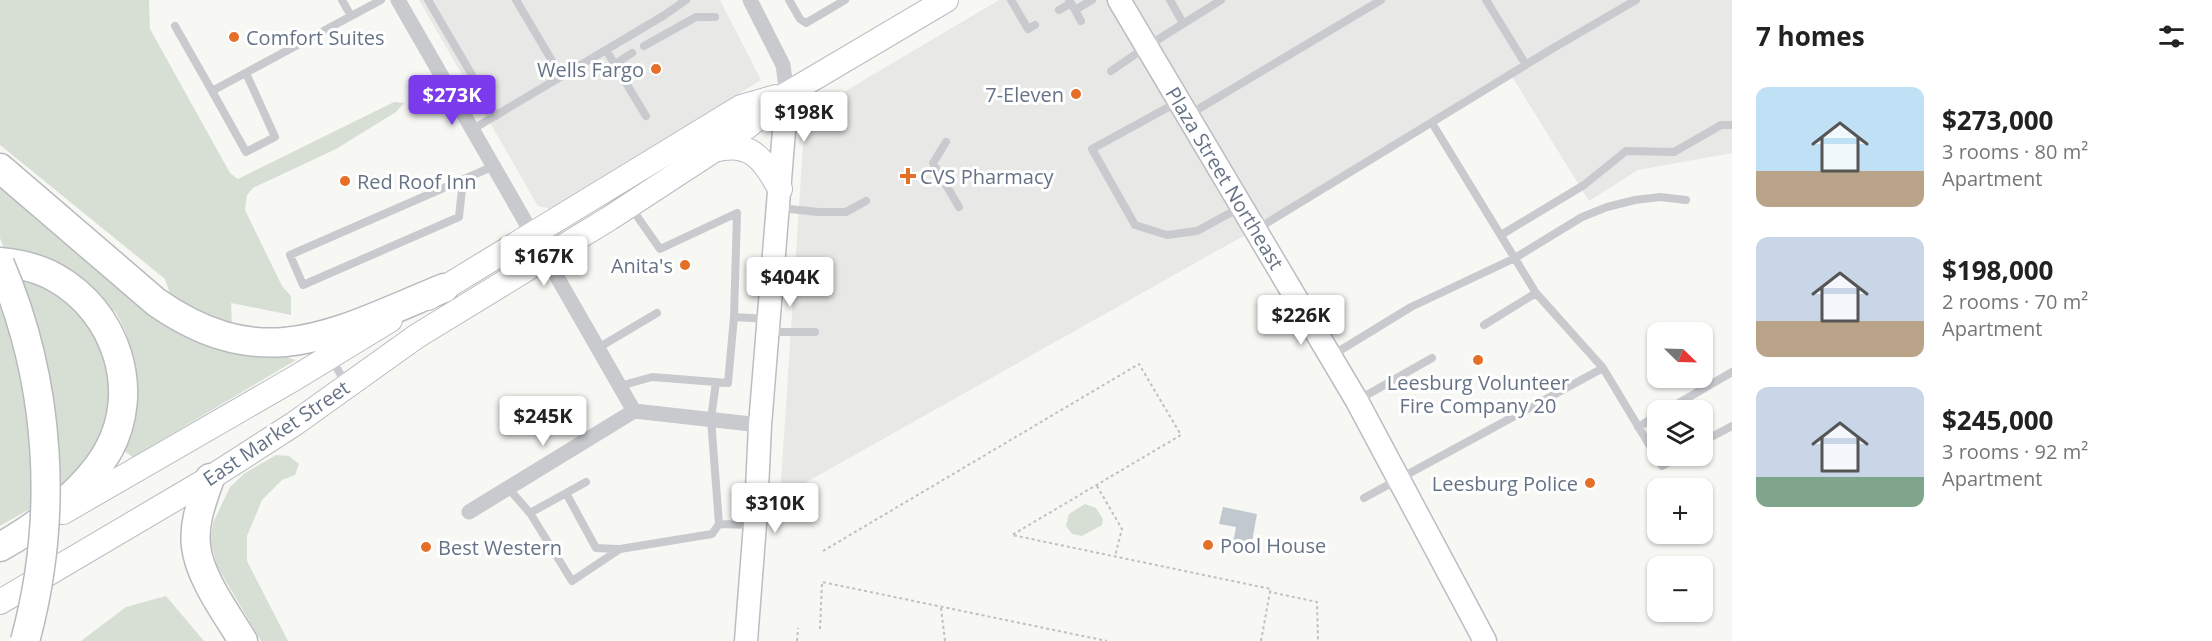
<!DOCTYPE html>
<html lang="en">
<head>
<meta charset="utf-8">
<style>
	body { margin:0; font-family:"Open Sans",sans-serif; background:#f6f6f6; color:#222; height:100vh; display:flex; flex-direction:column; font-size:22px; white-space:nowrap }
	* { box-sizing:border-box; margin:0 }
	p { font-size:20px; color:#767676 }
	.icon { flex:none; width:33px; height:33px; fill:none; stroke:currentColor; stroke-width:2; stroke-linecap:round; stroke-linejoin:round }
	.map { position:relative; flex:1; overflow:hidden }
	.sheet { display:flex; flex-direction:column; background:#fff; width:480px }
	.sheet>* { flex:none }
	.needle { width:39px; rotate:113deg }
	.buttons { position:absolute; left:1647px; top:322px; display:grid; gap:12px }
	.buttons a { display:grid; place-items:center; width:66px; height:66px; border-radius:12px; background:#fff; box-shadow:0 2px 4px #0004; font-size:30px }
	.price { position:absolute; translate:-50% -51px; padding:0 14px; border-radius:6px; background:#fff; color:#222; font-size:20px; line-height:39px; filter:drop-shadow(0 2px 3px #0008) }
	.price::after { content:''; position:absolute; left:50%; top:36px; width:18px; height:14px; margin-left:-9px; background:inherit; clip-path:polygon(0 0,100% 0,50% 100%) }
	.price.current { background:#7c3aed; color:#fff }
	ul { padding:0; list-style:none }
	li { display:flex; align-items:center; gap:18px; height:150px; padding:0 24px }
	li span { display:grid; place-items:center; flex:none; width:168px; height:120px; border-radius:12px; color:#555 }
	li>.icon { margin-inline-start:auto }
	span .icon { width:72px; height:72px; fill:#fffc; stroke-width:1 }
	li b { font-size:26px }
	h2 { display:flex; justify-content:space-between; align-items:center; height:72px; padding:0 24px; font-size:26px }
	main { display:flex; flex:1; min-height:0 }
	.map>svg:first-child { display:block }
	.built { fill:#e8e8e7 }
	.green { fill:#d7dfd5 }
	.water { fill:#c1c9cf }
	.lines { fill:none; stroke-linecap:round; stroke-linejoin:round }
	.secondary-casing { stroke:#babdc2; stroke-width:25 }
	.primary-casing { stroke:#b8bbc0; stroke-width:26 }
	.highway-casing { stroke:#b8babe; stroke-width:31 }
	.path { stroke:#bfc0c3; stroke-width:2; stroke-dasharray:3 3; stroke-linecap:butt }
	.lane { stroke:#c8cace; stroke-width:8 }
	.street { stroke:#c8cace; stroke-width:15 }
	.secondary { stroke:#fff; stroke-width:22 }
	.primary { stroke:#fff; stroke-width:24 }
	.highway { stroke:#fff; stroke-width:28 }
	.highway-bridge-casing { stroke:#b8babe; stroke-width:31; stroke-linecap:butt }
	.highway-bridge { stroke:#fff; stroke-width:28 }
	.poi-dot { fill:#e56f27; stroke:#fff; stroke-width:2 }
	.labels { text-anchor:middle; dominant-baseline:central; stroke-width:6; stroke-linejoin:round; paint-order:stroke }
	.poi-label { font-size:20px; fill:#667386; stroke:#fff; text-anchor:start }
	.street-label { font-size:20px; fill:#667386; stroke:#fff }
</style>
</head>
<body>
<main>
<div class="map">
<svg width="1732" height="641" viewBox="0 0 1732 641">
	<rect width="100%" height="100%" fill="#f7f7f4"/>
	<path class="built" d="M419 0H720L761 80 553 210 538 206Z
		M999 0H1732V153L1638 170 1589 201 1511 75 1270 221 780 497 805 115Z"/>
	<path class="green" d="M0 0H149L150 29 230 173 238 179 394 102 404 103 396 112 336 149 253 188 247 195 245 210 282 286 291 296V315L231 303 232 326 209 319 171 297 165 279 0 145Z
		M0 185 250 354 286 357 296 360 133 457 122 450C127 437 133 424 135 410 140 376 133 341 115 311H110L6 253 0 238Z
		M15 275 64 296 85 313 112 365 109 430 61 491 0 526V276Z
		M276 455 289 456 299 464 295 475 282 480 262 500 247 536V561L288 641H261L217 566 210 540 213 523 230 487 245 473Z
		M1085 504 1096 508 1103 519 1102 525 1082 536 1072 534 1066 526 1069 514Z
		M166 596 204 641H81L126 607Z"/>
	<path class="water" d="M1223 507 1257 514 1251 547 1233 543 1236 527 1219 524Z"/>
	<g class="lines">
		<defs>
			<path id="secondary" d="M1119 0 1357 401 1485 641
				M746 641 756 511 760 425 787 94"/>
			<path id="primary" d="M714 150C750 140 764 159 780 189
				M428 298 741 107 776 97
				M63 512 295 378 390 320
				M0 602 210 478 294 424 417 336 610 218 714 150 748 126 787 94 946 0"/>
			<path id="highway" d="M0 168 156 302C265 378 336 332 444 288
				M0 262C20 264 39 268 56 278 116 312 142 390 108 451 86 490 38 526 0 547
				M210 478C203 499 193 522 196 546 199 577 227 614 243 641"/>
		</defs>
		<use href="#secondary" class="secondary-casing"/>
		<use href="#primary" class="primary-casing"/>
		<use href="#highway" class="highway-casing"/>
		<path class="path" d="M1097 486 1122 529 1115 556
			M823 551 1139 364 1181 435 1012 535 1271 589 1270 592 1317 602 1318 641
			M941 608 945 641
			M820 629 822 582 1107 641
			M797 641 798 628
			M1261 641 1270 592"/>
		<path class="lane" d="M342 0 351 16
			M428 0 496 116
			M516 0 561 76
			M789 0 800 19 806 23 845 0
			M1011 0 1028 29 1035 25
			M1069 0 1075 10 1092 0
			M1170 0 1183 23
			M1486 0 1526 65
			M1059 10 1071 3
			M1075 10 1081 21
			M175 26 212 91
			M644 46 696 17H715
			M606 50 646 116
			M615 64 632 53
			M1111 71 1146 47 1221 0
			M246 73 275 137 246 152 212 91 381 0
			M1176 103 1092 149 1135 225 1167 235 1197 231 1241 207
			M1190 114 1381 0
			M1432 123 1536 293
			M473 129 663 16 686 0
			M946 142 933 163 959 207
			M463 180 459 217 303 285 290 255 494 166
			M780 208 818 212H846L866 201
			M632 209 660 249 737 213 734 317
			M1257 229 1555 47 1636 0
			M1501 235 1584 185 1626 151 1674 152 1721 125H1732
			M1484 325 1536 293 1603 368
			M769 332H815
			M598 348 657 313
			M1331 356 1411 307 1515 258 1582 217 1607 207 1635 200 1660 197 1686 200
			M331 358 346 384
			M716 382 711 419 719 524 753 525
			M620 386 652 377 728 383 734 317 767 319
			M1358 400 1432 358
			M1665 411 1732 372
			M1638 427 1658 415
			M1702 442 1732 426
			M508 488 530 513 586 482
			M566 493 596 548 619 549
			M1364 498 1603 368 1662 466 1679 456
			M530 513 572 581 620 549 712 534 719 524"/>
		<path class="street" d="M398 0 634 411 760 425
			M750 0 783 65 787 94
			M469 512 634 411"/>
		<use href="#secondary" class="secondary"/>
		<use href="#primary" class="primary"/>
		<use href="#highway" class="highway"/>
		<defs>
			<path id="highway-bridge" d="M0 264C51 382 59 517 25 641"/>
		</defs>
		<use href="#highway-bridge" class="highway-bridge-casing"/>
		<use href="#highway-bridge" class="highway-bridge"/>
	</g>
	<g class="poi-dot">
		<circle cx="234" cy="37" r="6"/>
		<circle cx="656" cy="69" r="6"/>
		<circle cx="1076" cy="94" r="6"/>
		<path d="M905 167h6v6h6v6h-6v6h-6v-6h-6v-6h6z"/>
		<circle cx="345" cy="181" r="6"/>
		<circle cx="685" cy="265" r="6"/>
		<circle cx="1478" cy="360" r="6"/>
		<circle cx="1590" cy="483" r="6"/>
		<circle cx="1208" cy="545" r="6"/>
		<circle cx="426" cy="547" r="6"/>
	</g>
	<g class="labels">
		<g class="poi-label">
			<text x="246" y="37">Comfort Suites</text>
			<text x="644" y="69" text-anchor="end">Wells Fargo</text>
			<text x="1064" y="94" text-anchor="end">7-Eleven</text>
			<text x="920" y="176">CVS Pharmacy</text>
			<text x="357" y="181">Red Roof Inn</text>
			<text x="673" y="265" text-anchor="end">Anita's</text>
			<text x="1478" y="382" text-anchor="middle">Leesburg Volunteer<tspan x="1478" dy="23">Fire Company 20</tspan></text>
			<text x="1578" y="483" text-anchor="end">Leesburg Police</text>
			<text x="1220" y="545">Pool House</text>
			<text x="438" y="547">Best Western</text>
		</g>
		<g class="street-label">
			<text transform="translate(1225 178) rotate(59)">Plaza Street Northeast</text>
			<text transform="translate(276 433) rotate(-34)">East Market Street</text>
		</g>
	</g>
</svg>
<div class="buttons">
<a><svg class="needle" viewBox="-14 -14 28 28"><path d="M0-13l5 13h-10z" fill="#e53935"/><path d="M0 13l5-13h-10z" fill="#767676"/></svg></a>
<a><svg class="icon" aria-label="layers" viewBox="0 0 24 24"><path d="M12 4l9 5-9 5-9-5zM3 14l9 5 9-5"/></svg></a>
<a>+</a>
<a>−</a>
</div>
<b class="price current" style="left:452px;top:126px">$273K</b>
<b class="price" style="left:804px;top:143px">$198K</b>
<b class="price" style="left:544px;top:287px">$167K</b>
<b class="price" style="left:790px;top:308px">$404K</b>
<b class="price" style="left:1301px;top:346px">$226K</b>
<b class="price" style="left:543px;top:447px">$245K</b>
<b class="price" style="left:775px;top:534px">$310K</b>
</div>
<section class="sheet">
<h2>7 homes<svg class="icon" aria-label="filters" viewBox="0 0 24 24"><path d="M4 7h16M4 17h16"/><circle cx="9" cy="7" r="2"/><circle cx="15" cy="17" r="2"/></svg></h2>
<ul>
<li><span style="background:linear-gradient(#bfe0f5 70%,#b9a48a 0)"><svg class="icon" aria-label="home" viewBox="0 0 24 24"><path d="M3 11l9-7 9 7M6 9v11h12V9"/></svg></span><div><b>$273,000</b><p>3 rooms · 80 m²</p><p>Apartment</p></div></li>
<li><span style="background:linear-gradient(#c9d6e8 70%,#b9a48a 0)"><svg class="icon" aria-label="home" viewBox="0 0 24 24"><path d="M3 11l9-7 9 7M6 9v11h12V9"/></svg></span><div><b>$198,000</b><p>2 rooms · 70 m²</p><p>Apartment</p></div></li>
<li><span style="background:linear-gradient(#c9d6e8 75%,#7fa58c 0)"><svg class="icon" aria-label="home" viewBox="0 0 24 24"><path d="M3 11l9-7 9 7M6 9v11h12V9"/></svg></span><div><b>$245,000</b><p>3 rooms · 92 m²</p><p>Apartment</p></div></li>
</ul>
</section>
</main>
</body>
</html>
